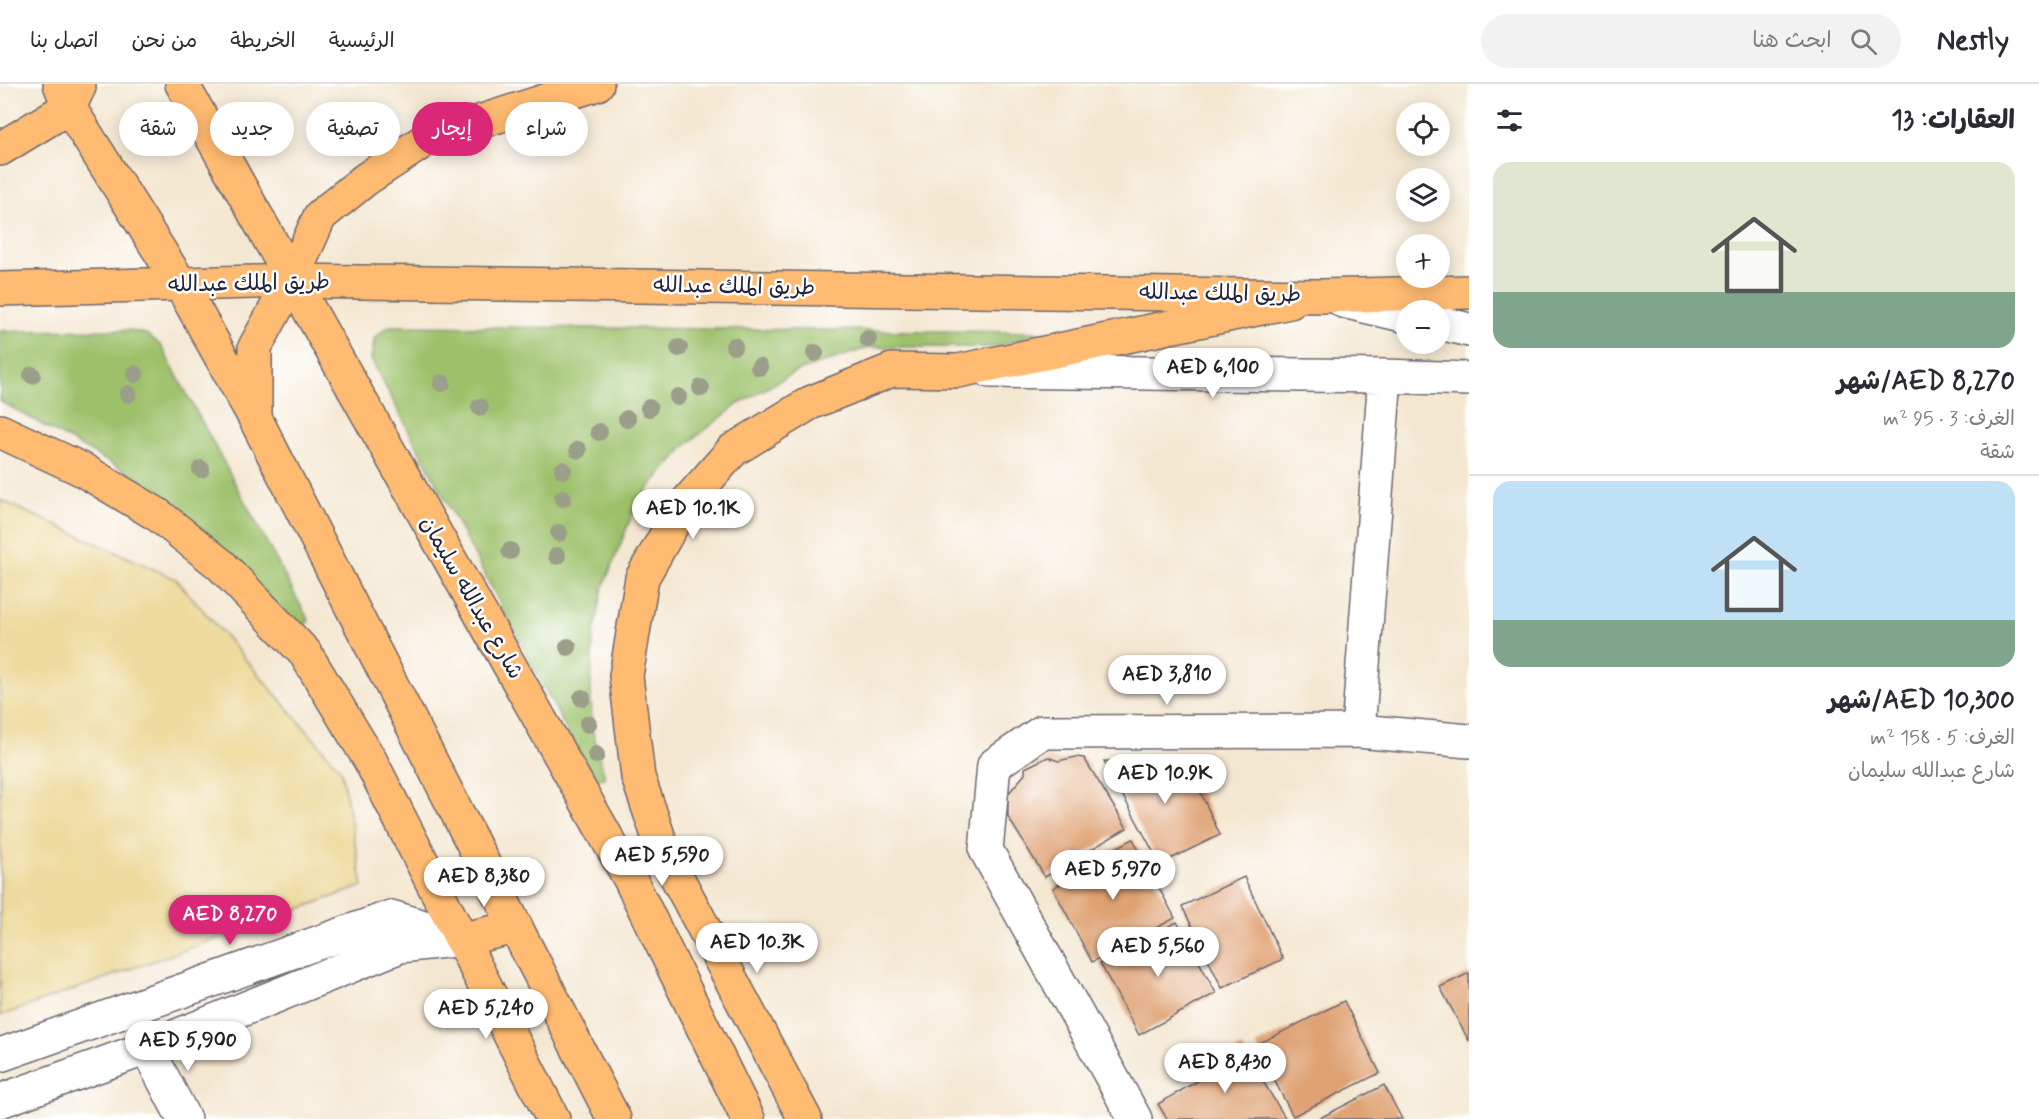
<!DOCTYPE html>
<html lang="ar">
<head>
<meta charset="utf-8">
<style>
	body { margin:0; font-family:Mynerve,"Playpen Sans Arabic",sans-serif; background:#f2f2f3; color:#2b2b33; direction:rtl; height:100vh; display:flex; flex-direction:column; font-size:22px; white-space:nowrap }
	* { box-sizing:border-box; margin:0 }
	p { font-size:20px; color:#7c7c81 }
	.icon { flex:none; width:33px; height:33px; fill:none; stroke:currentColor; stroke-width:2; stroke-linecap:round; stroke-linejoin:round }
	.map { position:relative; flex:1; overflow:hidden; direction:ltr }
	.drawer { display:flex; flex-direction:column; background:#fff; width:570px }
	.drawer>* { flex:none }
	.guide { position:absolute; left:18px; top:18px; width:570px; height:54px; direction:rtl; display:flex; gap:12px }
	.controls { position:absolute; left:1396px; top:18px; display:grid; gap:12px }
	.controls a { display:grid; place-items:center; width:54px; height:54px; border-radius:50%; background:#fff; box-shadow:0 3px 15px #0003; font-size:30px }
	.price { position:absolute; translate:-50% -51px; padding:0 14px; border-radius:21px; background:#fff; color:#222; font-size:20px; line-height:39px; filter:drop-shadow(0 2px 3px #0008) }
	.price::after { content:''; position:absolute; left:50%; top:36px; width:18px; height:14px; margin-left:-9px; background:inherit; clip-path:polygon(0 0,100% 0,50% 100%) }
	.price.on { background:#db2777; color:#fff }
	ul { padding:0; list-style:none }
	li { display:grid; align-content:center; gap:12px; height:318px; padding:0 24px }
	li+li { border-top:2px solid #e1e1e2 }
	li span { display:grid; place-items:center; height:186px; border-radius:18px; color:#555 }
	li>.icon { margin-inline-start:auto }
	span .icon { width:108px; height:108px; fill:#fffc; stroke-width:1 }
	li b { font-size:26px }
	h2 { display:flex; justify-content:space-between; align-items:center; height:72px; padding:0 24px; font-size:26px }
	.pill { padding:0 21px; border-radius:27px; background:#fff; box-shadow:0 3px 15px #0003; font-size:21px; line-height:54px }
	.pill.on { background:#db2777; color:#fff }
	header { display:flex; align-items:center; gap:36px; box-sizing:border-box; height:84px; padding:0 30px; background:#fff; border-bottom:2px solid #e1e1e2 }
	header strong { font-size:28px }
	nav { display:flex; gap:33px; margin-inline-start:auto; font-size:21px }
	.search { width:420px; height:54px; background:#f2f2f3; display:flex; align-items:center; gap:15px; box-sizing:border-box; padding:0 21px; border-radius:33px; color:#7c7c81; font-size:22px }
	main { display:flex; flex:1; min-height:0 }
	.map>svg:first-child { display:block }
	.green { fill:#9dc16b; stroke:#607253; stroke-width:1.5 }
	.sand { fill:#eeda9e; stroke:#887e6c; stroke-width:1.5 }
	.building { fill:#dfa273 }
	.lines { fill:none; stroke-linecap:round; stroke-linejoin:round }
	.minor-casing { stroke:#6c6770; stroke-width:36 }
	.major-casing { stroke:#6c6770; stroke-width:36 }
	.highway-casing { stroke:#6c6770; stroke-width:36 }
	.minor { stroke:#fff; stroke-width:33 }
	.major { stroke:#ffbb71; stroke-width:33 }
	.highway { stroke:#ffbb71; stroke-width:33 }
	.tree { fill:#9b9e89 }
	.labels { text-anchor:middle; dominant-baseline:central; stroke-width:5; stroke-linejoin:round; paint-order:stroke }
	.street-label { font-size:22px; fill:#22223b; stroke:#fff }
</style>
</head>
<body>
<header>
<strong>Nestly</strong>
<div class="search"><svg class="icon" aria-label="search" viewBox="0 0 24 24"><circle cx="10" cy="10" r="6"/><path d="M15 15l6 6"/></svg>ابحث هنا</div>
<nav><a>الرئيسية</a><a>الخريطة</a><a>من نحن</a><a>اتصل بنا</a></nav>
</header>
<main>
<section class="drawer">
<h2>العقارات: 13<svg class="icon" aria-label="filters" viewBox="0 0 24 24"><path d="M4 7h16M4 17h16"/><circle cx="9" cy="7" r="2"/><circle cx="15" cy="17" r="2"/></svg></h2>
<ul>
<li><span style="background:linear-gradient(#dfe7d0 70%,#7fa58c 0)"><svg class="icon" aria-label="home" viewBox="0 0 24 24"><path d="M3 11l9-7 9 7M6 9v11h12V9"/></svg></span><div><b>AED 8,270/شهر</b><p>الغرف: 3 · 95 m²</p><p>شقة</p></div></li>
<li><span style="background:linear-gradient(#bfe0f5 75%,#7fa58c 0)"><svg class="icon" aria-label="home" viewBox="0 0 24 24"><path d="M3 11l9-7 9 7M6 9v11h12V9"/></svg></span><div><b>AED 10,300/شهر</b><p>الغرف: 5 · 158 m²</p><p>شارع عبدالله سليمان</p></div></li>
</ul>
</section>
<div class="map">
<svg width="1469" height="1035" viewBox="0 0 1469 1035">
	<rect width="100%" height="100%" fill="#fff"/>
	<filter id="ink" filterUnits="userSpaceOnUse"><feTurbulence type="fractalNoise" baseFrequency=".0167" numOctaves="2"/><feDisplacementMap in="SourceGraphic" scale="12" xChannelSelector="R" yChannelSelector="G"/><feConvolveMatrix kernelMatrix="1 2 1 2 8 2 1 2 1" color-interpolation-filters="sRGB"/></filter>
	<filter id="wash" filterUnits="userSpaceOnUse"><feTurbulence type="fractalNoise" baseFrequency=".008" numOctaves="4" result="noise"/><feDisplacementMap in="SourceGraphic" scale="24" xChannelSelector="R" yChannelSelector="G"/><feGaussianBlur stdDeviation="1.35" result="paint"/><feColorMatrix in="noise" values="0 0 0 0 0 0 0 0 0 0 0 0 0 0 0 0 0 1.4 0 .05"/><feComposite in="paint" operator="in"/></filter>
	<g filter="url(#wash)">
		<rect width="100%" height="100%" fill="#f4e7d1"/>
		<path class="green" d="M389 242 1040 248 995 263H870L795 288 737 321 687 360 638 416 603 504 593 554 591 606 592 645 605 694 593 696 371 275 375 253Z
			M130 246 148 251 161 262 309 537 299 545 199 442 139 395 0 317V247Z"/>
		<path class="sand" d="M0 416 176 495 341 686 363 802 0 932Z"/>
		<g id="blocks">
			<path class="building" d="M1048 673 1058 677 1076 673 1084 674 1127 744 1045 793 1008 733V710L1025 690V684Z
				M1104 677 1187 679 1220 751 1160 780Z
				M1133 755 1175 834 1092 878 1053 804 1066 797 1064 792Z
				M1244 793 1283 875 1222 904 1182 822Z
				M1177 838 1216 909 1139 951 1100 879Z
				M1469 889V957L1440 903Z
				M1344 917 1380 989 1293 1032 1256 961Z
				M1242 963 1286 1035H1167L1158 1020 1199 996 1198 990Z
				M1384 1001 1402 1035H1318Z"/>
		</g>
	</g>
	<g filter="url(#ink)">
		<use href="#blocks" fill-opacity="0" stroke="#6c6770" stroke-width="1.5"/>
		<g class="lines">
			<defs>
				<path id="minor" d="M1343 217 1407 232
					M1440 239 1469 246
					M990 287 1385 292 1469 295
					M1358 647 1385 292
					M147 964 184 1035
					M0 971 391 833 450 851
					M0 1017 147 964 400 862 463 855
					M1135 1035 986 766 994 681 1042 648 1358 647 1469 657"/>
				<path id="major" d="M60 0 69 23 181 201 255 334 614 1035
					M182 0 630 795 748 1035
					M0 65 69 23 79 3
					M255 332V263L291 197 320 132 366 95 427 55 597 0
					M0 347 83 386 158 431 221 481 305 569 370 676 553 1035
					M463 855 516 843
					M805 1035 664 769 638 693 626 592 642 494 681 425 733 366 810 319 892 286 958 287 1290 218"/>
				<path id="highway" d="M0 205 291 197 1321 212 1469 208"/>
			</defs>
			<use href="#minor" class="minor-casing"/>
			<use href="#major" class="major-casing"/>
			<use href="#highway" class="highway-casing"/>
			<use href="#minor" class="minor"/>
			<use href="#major" class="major"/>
			<use href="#highway" class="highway"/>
		</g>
		<g class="tree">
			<circle cx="868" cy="255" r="9"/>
			<circle cx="734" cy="262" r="9"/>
			<circle cx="679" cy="264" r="9"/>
			<circle cx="815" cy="269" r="9"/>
			<circle cx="759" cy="283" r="9"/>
			<circle cx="135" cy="290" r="9"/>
			<circle cx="32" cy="291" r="9"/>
			<circle cx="442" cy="299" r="9"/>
			<circle cx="701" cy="304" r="9"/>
			<circle cx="128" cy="310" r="9"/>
			<circle cx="678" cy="313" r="9"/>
			<circle cx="480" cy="323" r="9"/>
			<circle cx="649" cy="324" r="9"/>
			<circle cx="627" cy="335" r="9"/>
			<circle cx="599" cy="348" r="9"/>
			<circle cx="578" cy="366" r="9"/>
			<circle cx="201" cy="385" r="9"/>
			<circle cx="563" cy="386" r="9"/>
			<circle cx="563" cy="414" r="9"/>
			<circle cx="559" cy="449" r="9"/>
			<circle cx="510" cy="467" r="9"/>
			<circle cx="557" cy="472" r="9"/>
			<circle cx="568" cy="563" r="9"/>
			<circle cx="582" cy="614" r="9"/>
			<circle cx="588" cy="640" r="9"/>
			<circle cx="596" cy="671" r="9"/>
		</g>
	</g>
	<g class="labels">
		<g class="street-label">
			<text transform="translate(249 200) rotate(-1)">طريق الملك عبدالله</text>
			<text transform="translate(734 203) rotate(1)">طريق الملك عبدالله</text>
			<text transform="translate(1220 210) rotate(1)">طريق الملك عبدالله</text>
			<text transform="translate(471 514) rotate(60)">شارع عبدالله سليمان</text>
		</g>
	</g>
</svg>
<div class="controls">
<a><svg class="icon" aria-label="locate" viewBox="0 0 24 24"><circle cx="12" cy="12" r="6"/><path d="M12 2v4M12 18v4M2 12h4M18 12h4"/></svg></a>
<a><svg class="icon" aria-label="layers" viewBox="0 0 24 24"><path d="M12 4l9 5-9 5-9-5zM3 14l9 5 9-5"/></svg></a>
<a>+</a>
<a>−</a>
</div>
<b class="price" style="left:1213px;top:315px">AED 6,100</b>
<b class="price" style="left:693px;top:456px">AED 10.1K</b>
<b class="price" style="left:1167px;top:622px">AED 3,810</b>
<b class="price" style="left:1165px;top:721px">AED 10.9K</b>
<b class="price" style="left:662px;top:803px">AED 5,590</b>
<b class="price" style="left:1113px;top:817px">AED 5,970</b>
<b class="price" style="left:484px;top:824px">AED 8,380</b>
<b class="price on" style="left:230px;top:862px">AED 8,270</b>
<b class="price" style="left:757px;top:890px">AED 10.3K</b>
<b class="price" style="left:1158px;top:894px">AED 5,560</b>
<b class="price" style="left:486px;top:956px">AED 5,240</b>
<b class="price" style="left:188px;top:988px">AED 5,900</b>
<b class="price" style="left:1225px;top:1010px">AED 8,430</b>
<div class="guide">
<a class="pill">شراء</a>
<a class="pill on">إيجار</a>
<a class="pill">تصفية</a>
<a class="pill">جديد</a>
<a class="pill">شقة</a>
</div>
</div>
</main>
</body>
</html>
